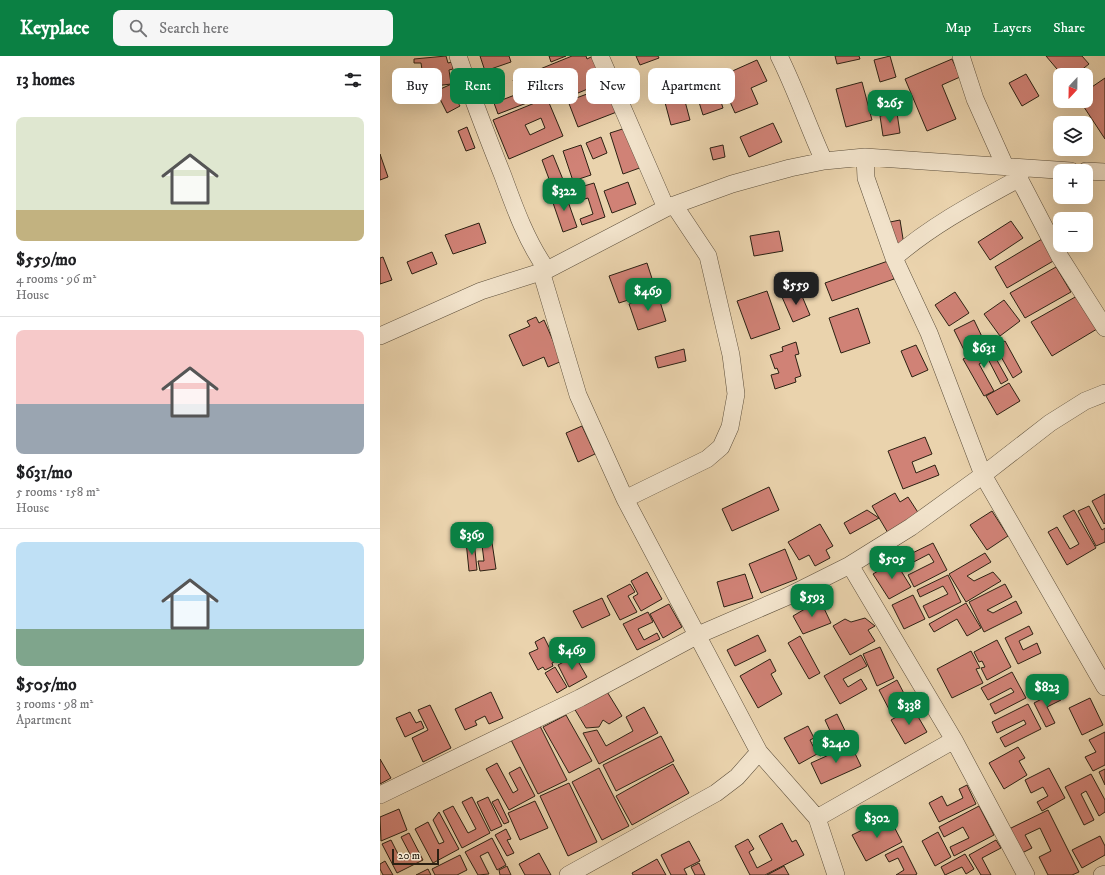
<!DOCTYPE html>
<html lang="en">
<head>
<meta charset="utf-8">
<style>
	body { margin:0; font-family:"IM FELL DW Pica",serif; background:#f6f6f6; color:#202124; height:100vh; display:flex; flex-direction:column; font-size:15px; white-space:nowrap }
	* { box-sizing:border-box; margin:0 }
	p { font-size:13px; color:#757577 }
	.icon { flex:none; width:22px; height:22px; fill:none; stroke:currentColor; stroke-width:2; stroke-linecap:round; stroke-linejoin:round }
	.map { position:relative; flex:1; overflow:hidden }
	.side { display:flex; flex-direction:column; background:#fff; width:380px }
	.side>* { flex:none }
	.hud { position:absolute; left:12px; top:12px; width:380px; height:36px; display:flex; gap:8px }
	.needle { width:26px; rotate:202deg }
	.buttons { position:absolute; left:673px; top:12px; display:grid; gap:8px }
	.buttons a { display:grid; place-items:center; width:40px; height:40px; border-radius:8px; background:#fff; box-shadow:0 4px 16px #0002; font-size:20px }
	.scale { position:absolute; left:12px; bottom:10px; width:47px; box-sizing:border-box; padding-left:4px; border:2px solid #2c2113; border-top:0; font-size:11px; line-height:14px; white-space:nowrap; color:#2c2113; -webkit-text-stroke:3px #f1e2ca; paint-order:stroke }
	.price { position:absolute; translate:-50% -34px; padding:0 9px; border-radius:8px; background:#0b8043; color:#fff; font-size:13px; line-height:26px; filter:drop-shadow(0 1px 2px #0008) }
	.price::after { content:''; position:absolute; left:50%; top:24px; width:12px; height:9px; margin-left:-6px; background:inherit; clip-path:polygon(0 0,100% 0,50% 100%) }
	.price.on { background:#222; color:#fff }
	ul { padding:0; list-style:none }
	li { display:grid; align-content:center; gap:8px; height:212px; padding:0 16px }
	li+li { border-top:1px solid #e0e0e0 }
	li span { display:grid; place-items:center; height:124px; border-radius:8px; color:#555 }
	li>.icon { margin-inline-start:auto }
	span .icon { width:72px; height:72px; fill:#fffc; stroke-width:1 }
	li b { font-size:17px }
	h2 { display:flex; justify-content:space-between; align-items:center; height:48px; padding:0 16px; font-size:17px }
	.pill { padding:0 14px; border-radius:8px; background:#fff; box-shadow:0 4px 16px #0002; font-size:14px; line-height:36px }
	.pill.on { background:#0b8043; color:#fff }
	header { display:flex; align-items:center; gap:24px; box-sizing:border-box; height:56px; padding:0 20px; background:#0b8043; color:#fff }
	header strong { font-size:19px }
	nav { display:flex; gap:22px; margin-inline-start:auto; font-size:14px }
	.search { width:280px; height:36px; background:#f6f6f6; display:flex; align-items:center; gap:10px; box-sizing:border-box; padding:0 14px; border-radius:8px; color:#757577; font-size:15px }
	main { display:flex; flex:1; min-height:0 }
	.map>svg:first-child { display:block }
	.building { fill:#d08276; stroke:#2c2113; fill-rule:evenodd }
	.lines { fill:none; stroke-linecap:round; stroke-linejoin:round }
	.minor-casing { stroke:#5c4e3a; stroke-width:18 }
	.minor { stroke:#f1e2ca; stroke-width:17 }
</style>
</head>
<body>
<header>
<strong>Keyplace</strong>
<div class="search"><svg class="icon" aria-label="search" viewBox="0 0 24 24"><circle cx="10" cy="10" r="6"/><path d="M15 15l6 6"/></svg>Search here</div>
<nav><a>Map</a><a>Layers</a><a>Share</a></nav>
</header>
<main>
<section class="side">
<h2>13 homes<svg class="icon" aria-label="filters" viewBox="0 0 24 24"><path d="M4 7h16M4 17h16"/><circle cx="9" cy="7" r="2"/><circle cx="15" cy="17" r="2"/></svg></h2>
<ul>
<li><span style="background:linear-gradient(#dfe7d0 75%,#c2b280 0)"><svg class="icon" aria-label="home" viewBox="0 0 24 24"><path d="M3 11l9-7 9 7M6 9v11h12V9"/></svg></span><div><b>$559/mo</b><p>4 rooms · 96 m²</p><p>House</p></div></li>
<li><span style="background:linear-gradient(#f6c9c9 60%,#9aa5b1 0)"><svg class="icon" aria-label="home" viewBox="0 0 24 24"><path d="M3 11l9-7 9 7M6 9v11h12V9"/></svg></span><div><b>$631/mo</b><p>5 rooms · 158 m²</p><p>House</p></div></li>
<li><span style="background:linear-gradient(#bfe0f5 70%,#7fa58c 0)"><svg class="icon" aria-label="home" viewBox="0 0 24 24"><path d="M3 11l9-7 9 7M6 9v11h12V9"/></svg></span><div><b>$505/mo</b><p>3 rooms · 98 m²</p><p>Apartment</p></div></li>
</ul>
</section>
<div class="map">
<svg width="725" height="819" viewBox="0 0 725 819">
	<rect width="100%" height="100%" fill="#ead3ad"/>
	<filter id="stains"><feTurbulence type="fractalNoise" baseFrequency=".005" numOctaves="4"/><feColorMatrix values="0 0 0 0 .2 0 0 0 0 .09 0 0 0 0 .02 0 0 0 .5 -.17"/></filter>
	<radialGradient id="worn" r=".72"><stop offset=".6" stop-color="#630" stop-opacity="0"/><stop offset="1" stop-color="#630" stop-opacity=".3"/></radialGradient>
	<path class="building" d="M66 0 68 7 72 6 73 13 69 14 71 28 55 30H51L50 26 44 27 41 7H34V3Z
		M100 0H129L131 6 105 15Z
		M169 0H186L171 6Z
		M192 0H206L207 3 213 0 234 22 174 47 169 33 142 45 133 24Z
		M256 0H278L279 2 260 9Z
		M455 0H479L480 3 457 8Z
		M510 0 516 21 500 26 494 4Z
		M666 0H702L709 8 695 19H682Z
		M572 3 580 21 562 29 576 63 547 75 525 23Z
		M377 4 387 25 371 32 378 48 355 57 339 21Z
		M646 18 659 40 642 50 629 27Z
		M725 22V83L700 45H706V35Z
		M334 24 343 52 323 59 314 30Z
		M76 26 81 36 74 40 80 50 67 57 56 35Z
		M482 26 492 64 466 71 456 33Z
		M237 27 247 52 198 71 188 45Z
		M148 34 152 45 118 58 114 47Z
		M302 34 310 64 291 69 283 39Z
		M167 42 183 80 129 103 113 64ZM161 62 165 72 150 79 145 69Z
		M517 57 520 77 503 80 500 60Z
		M393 67 402 86 369 101 360 81Z
		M252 70 265 110 243 118 230 77Z
		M87 71 95 92 86 95 78 75Z
		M221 81 227 97 213 103 206 87Z
		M201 89 211 119 193 125 183 95Z
		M343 89 345 101 333 104 330 92Z
		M0 98 8 121 0 124Z
		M173 99 184 126 172 131 162 104Z
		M248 126 256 148 232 157 224 135Z
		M214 127 225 161 202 169 200 163 213 158 208 142 191 147 187 135Z
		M185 137 197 171 183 176 171 141Z
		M520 164 524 189 505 192 510 166Z
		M631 165 643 182 610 204 598 186Z
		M99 167 106 187 73 198 65 179Z
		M399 175 403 195 374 200 370 180Z
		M662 183 675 204 627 232 615 211Z
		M52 196 57 208 32 218 27 206Z
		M3 201 12 224 0 228V202Z
		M508 205 514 223 452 245 445 227Z
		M267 207 276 235 239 247 229 220Z
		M676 211 691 236 645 262 630 237Z
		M419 233 430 259 413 266 402 241Z
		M387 235 400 273 371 283 357 245Z
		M575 236 589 257 569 270 555 249Z
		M278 239 286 265 258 274 249 248Z
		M697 240 717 273 672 300 651 266Z
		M624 244 640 265 620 280 604 258Z
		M478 252 490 287 461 297 449 262Z
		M156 261 159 267 164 264 182 305 168 311 164 301 143 310 129 279 150 270 147 265Z
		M594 264 605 287 585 296 574 274Z
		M625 285 642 316 633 322 615 290Z
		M416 286 419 298 415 299 421 320 415 322 416 326 395 333 391 319 399 317 397 312 395 313 390 299 403 295 402 291Z
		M536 289 548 314 532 321 521 295Z
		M609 290 628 324 621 328 608 303 599 308 614 335 604 340 583 303Z
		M304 293 306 305 278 312 275 301Z
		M629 327 640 345 617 359 606 340Z
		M202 370 215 398 198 406 186 377Z
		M545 381 552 398 532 406 536 417 555 409 559 419 523 433 508 395Z
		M389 431 399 454 352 475 342 453Z
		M515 437 520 446 528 441 539 458 508 477 492 450Z
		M725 438V467L724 468 712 445Z
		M709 450 722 474 725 472V486L716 490 698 455Z
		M487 454 499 462 470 478 464 467Z
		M694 454 716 492 687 509 668 476 677 471 690 493 699 488 683 460Z
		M612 455 628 480 607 494 590 469Z
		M440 468 453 490 446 494 450 502 435 510 429 499 419 504 408 486Z
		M111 480 116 513 100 515 98 505H104L101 481Z
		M94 484 97 514 89 515 86 485Z
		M553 487 567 514 534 531 528 519 554 506 549 498 524 511 520 503Z
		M405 493 417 523 381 537 369 508Z
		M605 497 611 506 587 520 594 525 613 516 621 525 586 546 569 518Z
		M515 505 531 531 509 543 493 518Z
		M267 516 282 543 261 555 253 541 258 538 251 525Z
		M365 518 373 542 344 551 337 526Z
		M568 519 581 546 549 562 543 550 568 538 563 530 540 541 537 534Z
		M250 528 255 536 248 540 257 556 240 564 227 540Z
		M625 528 632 541 607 554 613 557 636 545 642 557 604 576 589 546Z
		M533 539 545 563 524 573 512 549Z
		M222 542 230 559 202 572 193 555Z
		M440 544 451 567 423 578 413 560Z
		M586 547 601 572 587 580 577 563 554 576 549 568Z
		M289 548 302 571 283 582 270 558Z
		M268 556 273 566 258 573 264 584 277 577 280 583 257 594 243 568Z
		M485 562 495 570 488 574 495 585 470 599 453 570 465 563 471 566Z
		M649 570 653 578 639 585 643 594 657 587 661 597 638 608 625 582Z
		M378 579 386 595 355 610 347 594Z
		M420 580 440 617 429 623 408 587Z
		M164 581 176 605 172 607 173 610 165 614 163 611 158 614 149 597 158 593 155 586Z
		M617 584 631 611 607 624 601 612 605 611 602 605 599 606 594 596Z
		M500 591 514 622 497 630 483 598Z
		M591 595 600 612 596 613 603 627 572 642 557 613Z
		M481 599 487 610 463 623 468 631 481 623 487 633 460 648 444 620Z
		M195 600 207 621 189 631 178 609Z
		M390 603 396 615 391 618 402 638 378 652 360 620Z
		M175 611 187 631 177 637 165 617Z
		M632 616 646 642 615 658 610 648 634 636 631 632 608 644 601 632Z
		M517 624 530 649 512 659 499 634Z
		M226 634 242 660 229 668 223 664 219 671 206 672 194 652Z
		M677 635 681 644 667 651 675 667 666 671 654 647Z
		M111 636 123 662 109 668 105 660 95 665 97 669 85 674 75 653Z
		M710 642 723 669 702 679 689 652Z
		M648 648 661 673 625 691 620 682 646 668 644 664 617 677 612 666Z
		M50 649 71 692 43 706 32 682 48 674 38 654Z
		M264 651 278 677 219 708 203 677 217 674 226 690 253 675 246 661Z
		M533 652 547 676 525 688 511 664Z
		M30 656 36 667 41 665 44 672 25 681 16 662Z
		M457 658 470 685 440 700 433 686 451 677 445 664Z
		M186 659 212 705 189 717 163 671Z
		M158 666 187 724 158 738 129 680Z
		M428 670 434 682 430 684 437 698 419 708 404 682Z
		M725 676V709L713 715 705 701 716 696 709 684Z
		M281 680 294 705 236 735 223 709Z
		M471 689 481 710 441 728 431 707Z
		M638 691 645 702 639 705 647 719 624 733 609 707Z
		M0 703 11 722 0 728Z
		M117 707 133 737 138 734 129 717 140 711 155 740 129 754 106 713Z
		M293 708 309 737 252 769 236 740Z
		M219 712 249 770 222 784 192 726Z
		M669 712 685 742 662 755 657 746 668 740 663 731 651 737 645 724Z
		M725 713V729L719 716Z
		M711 718 725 744V756L719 760 706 735 701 738 714 764 704 769 685 731Z
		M189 727 217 786 188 800 160 740Z
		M587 729 596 748 559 766 549 747 562 740 567 750 583 742 579 733Z
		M92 741 110 777 82 792 63 755 73 750 88 777 96 773 82 746Z
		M108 741 122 770 111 775 97 746Z
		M118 743 129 766 124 768 112 746Z
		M155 745 168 772 140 784 128 757Z
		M599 750 614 779 574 800 570 791 589 782 583 771 564 781 559 771Z
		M19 753 27 774 1 785 0 761Z
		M668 754 699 816 692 819H668L659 801 671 795 660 772 645 779 652 792 642 797 629 773Z
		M59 756 79 793 53 807 35 773 48 766 59 788 64 786 53 764Z
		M509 761 522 786 486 805 472 779Z
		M402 767 412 786 416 784 424 799 385 819H370L355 790 368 783 374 793 369 796 377 812 392 804 379 780Z
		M126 773 131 783 127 784 134 797 127 800 115 779Z
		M558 776 571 801 555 810 542 785Z
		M29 777 43 804 17 817 2 788 11 784 21 804 31 800 21 781Z
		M720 780 725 790V799L702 812 692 794Z
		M112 782 126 809 117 814 108 796 100 800 109 818 98 819 85 796Z
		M616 784 621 792 602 802 611 819H601L589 799Z
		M309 785 320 805 304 813 307 819H291L281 799Z
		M523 790 537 818 535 819H516L524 814 518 802 509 806 505 799Z
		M159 797 171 819H145L139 808Z
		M585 798 594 813 586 818 582 811 565 819 561 811Z
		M80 799 87 814 77 819H55L52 813Z
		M277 803 286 819H253L252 817Z
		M5 805 13 819H3L0 813V808Z
		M319 807 325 819H315L311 811Z
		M127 810 131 819H120L119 814Z
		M404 810 409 819H387Z
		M48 813 51 819H36Z"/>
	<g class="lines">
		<defs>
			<path id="minor" d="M78 0C92 41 107 80 123 120 135 153 147 186 167 214
				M220 0 286 152
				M399 0C416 34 428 70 444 105
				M581 0 595 43 625 110
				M485 101 486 122 514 202 549 277 603 419 725 631
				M633 111 680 201 725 272
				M706 115 725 116
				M514 202C552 169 596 146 640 122
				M161 215 198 339 245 443 379 696 437 762 456 819
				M0 280 101 235 167 214 286 152 352 128 410 112 444 105 485 101 691 115
				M245 443 327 403 341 391 350 371 356 338 351 299 328 200 294 149
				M470 509 574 684 646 819
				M0 739 200 642 318 579 406 541 470 509 531 471 603 419 670 367 705 345 725 337
				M437 762 574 684
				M188 819 336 737 357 721 379 696
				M722 819 725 818"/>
		</defs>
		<use href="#minor" class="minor-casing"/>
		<use href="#minor" class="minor"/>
	</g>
	<rect width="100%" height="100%" filter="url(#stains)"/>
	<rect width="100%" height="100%" fill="url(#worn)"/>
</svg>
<div class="buttons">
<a><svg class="needle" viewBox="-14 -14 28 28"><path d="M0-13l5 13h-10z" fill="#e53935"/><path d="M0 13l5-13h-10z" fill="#757577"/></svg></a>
<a><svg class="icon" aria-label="layers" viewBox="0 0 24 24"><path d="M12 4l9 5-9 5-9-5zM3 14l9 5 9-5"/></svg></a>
<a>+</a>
<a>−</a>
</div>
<div class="scale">20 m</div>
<b class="price" style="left:510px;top:68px">$265</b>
<b class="price" style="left:184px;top:156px">$322</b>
<b class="price on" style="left:416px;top:250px">$559</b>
<b class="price" style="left:268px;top:256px">$469</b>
<b class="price" style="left:604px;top:313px">$631</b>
<b class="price" style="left:92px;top:500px">$369</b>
<b class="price" style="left:512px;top:524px">$505</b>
<b class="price" style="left:432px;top:562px">$593</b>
<b class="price" style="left:192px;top:615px">$469</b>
<b class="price" style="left:667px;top:652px">$823</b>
<b class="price" style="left:529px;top:670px">$338</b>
<b class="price" style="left:456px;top:708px">$240</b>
<b class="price" style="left:497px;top:783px">$302</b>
<div class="hud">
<a class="pill">Buy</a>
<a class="pill on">Rent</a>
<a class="pill">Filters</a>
<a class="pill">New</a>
<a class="pill">Apartment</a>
</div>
</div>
</main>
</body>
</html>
